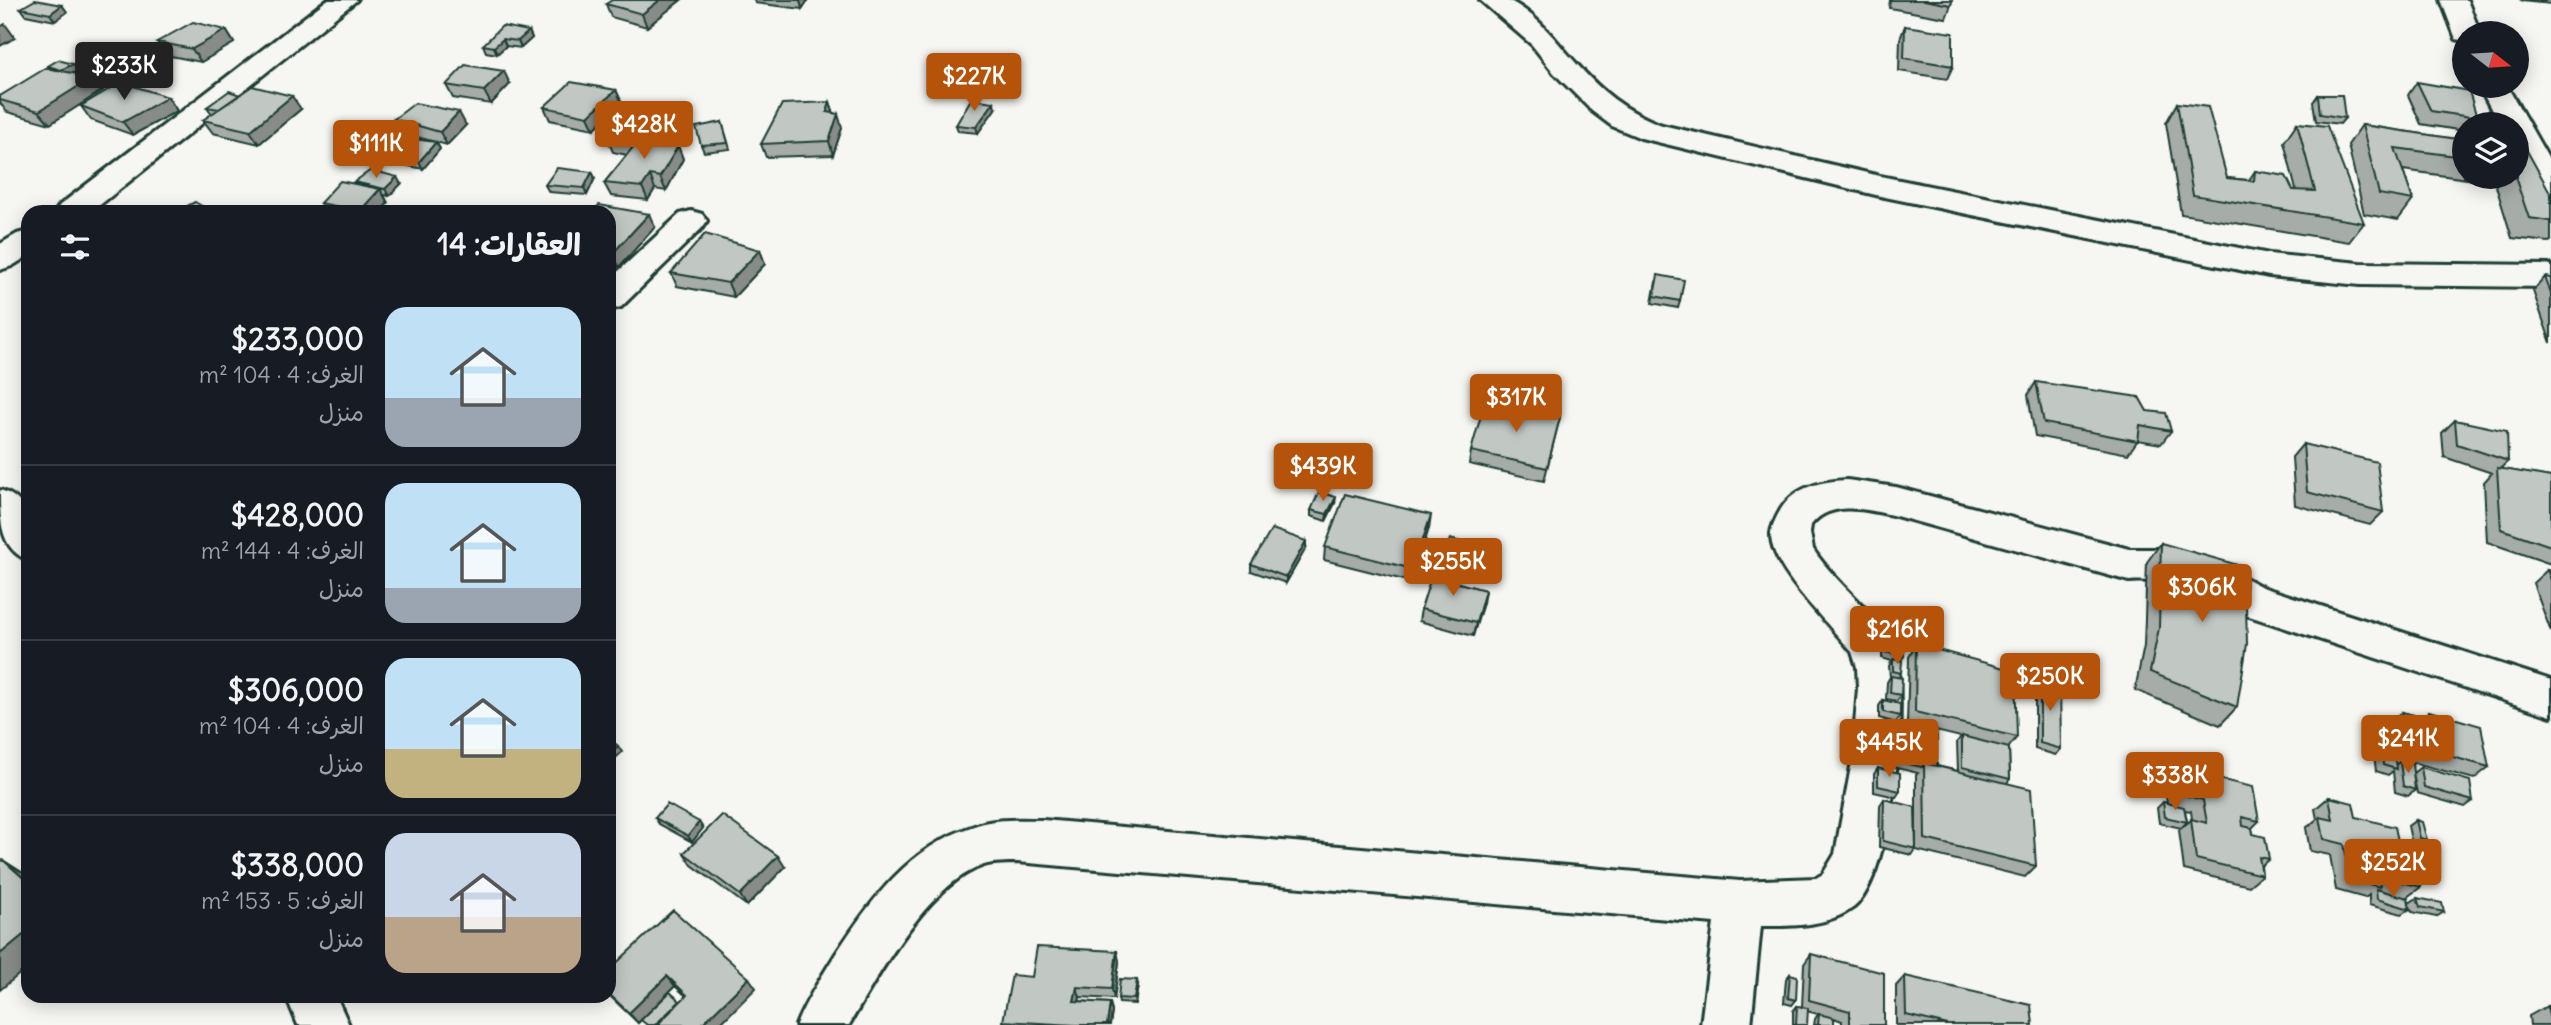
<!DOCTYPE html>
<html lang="ar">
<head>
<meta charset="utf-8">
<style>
	body { margin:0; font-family:Delius,"Playpen Sans Arabic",sans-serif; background:#242831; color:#f1f3f6; direction:rtl; height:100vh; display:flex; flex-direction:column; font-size:26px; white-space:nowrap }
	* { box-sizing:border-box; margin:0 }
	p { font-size:23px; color:#9ea1a6 }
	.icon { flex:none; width:38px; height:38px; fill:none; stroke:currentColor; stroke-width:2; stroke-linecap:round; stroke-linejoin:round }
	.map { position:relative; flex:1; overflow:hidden; direction:ltr }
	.drawer { position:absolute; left:21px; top:205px; width:595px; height:798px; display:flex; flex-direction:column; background:#171b24; border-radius:21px; box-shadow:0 4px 18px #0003; direction:rtl }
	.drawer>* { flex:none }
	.needle { width:46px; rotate:107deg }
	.controls { position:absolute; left:2452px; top:21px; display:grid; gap:14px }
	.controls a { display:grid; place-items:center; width:77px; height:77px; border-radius:50%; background:#171b24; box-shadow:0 4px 18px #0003; font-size:35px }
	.price { position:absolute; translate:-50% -60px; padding:0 16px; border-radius:7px; background:#b45309; color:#fff; font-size:23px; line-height:46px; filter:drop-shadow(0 2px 4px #0008) }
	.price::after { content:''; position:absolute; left:50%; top:42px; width:21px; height:16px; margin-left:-10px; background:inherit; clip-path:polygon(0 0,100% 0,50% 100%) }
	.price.active { background:#222; color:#fff }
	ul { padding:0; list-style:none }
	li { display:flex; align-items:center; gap:21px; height:175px; padding:0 35px }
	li+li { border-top:2px solid #363941 }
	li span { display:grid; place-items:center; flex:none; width:196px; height:140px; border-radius:21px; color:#555 }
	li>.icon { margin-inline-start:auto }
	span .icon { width:84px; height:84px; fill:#fffc; stroke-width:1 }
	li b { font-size:30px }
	h2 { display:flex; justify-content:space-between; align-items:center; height:84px; padding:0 35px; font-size:30px }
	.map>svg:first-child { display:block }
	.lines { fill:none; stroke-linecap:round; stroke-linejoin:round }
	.minor-casing { stroke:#1f3d34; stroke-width:6 }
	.minor { fill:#f6f6f2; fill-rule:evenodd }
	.wall { fill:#a6aca8; stroke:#1f3d34; stroke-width:2; fill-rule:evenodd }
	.shaded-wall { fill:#878c88; stroke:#1f3d34; stroke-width:2 }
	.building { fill:#c1c8c3; stroke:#1f3d34; stroke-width:2 }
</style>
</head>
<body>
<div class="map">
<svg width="2551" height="1025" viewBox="0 0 2551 1025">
	<rect width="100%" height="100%" fill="#f6f6f2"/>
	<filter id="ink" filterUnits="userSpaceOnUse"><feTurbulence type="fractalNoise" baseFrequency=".0143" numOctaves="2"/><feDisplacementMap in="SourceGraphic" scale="14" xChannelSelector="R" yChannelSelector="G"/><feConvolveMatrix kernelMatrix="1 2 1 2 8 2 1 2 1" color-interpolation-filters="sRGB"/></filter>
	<g filter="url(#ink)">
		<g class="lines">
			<defs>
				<path id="minor" d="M327 0H357L91 212H55L60 205Z
					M1480 0C1489 0 1504 0 1512 2 1538 16 1555 40 1575 62 1602 92 1623 110 1662 125L1880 176 2269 254 2360 263 2551 265V287L2360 285 2269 276 1880 196 1641 138 1612 126 1592 111 1554 73 1532 45Z
					M2441 0H2467L2480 33H2464V41L2456 39Z
					M2479 86H2507L2551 163V201L2540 198 2516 156V124H2499Z
					M691 211 702 214 707 221 702 228 621 307 609 310V280L680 214Z
					M28 231V256L12 266 0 270V244L17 234Z
					M1847 480 1896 487 2129 549H2158L2190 557 2236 573 2262 587 2551 680V716L2234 611C2202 591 2167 578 2129 581L1896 516C1869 510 1831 499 1811 525L1810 533 1813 549C1836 585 1876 610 1893 649 1911 691 1892 878 1854 907 1827 927 1793 926 1761 926L1751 1025H1701L1714 923 1017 862C1006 862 994 862 984 865 927 884 878 976 849 1025H796C806 1000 821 978 835 955 871 900 909 847 974 826 996 818 1020 820 1043 820L1740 881 1816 878 1823 874 1835 854 1852 761 1858 688 1857 667 1852 652C1831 625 1769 568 1771 533 1772 525 1777 516 1781 509 1795 486 1823 481 1847 480Z
					M0 490C35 501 28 530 28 560 0 549 0 520 0 490Z
					M286 996H336L349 1025H298Z"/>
			</defs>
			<use href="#minor" class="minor-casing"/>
			<use href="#minor" class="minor"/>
		</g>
		<path class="wall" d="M681 0 647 27 611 17 606 4Z
			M754 0H808L802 9 755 3Z
			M1890 0H1952L1951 5 1946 18 1889 8Z
			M2521 0H2551V4L2522 1Z
			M62 5 67 12 55 21 26 15 21 8Z
			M1905 26 1953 66 1947 79 1899 71 1900 39Z
			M226 30 234 43 201 62 166 55 157 42Z
			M529 31 532 38 521 48 506 46 497 54 486 52 483 45Z
			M73 64 78 71 74 73 103 90 50 124 7 112 0 103V96L50 69 48 66Z
			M2417 82 2477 118 2472 124H2464V131L2421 124 2408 95Z
			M510 84 491 104 453 98 446 85Z
			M616 90 622 103 594 129 550 120 544 107Z
			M240 95 301 109 259 144 213 133 203 120 212 114 207 107Z
			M2318 95 2345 118 2340 124 2316 121 2313 102Z
			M168 97 177 111 133 135 91 120 81 106Z
			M830 102 834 113 842 128 833 155 766 157 761 144Z
			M2177 103 2227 178 2249 180 2255 171 2293 190H2296L2284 142 2297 123 2364 223 2349 242 2181 214 2166 123Z
			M995 109 978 133 958 131 956 125Z
			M394 119 466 125 447 145 436 142 440 149 423 169 389 162 385 155 432 141 402 133Z
			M722 122 730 149 704 152 701 145Z
			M672 123 677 124 682 138 676 146H678L683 159 666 191 655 189 648 200 611 196 604 183 627 155 613 152 607 138Z
			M2362 125 2464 140V177H2516L2551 194V241L2549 242 2512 238 2495 183 2403 170 2413 200 2398 220 2364 214 2348 145Z
			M592 172 595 178 587 195 549 192 545 185Z
			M354 182 401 184 389 196 384 195 388 203 380 212H326L320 203 355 184Z
			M609 212 655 227 619 267 609 264Z
			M760 250 765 264 734 297 677 286 671 273Z
			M2545 277 2551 278V343L2533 291Z
			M1656 282 1680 301 1678 308 1652 303Z
			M2036 382 2147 411 2171 431 2161 444 2138 440 2128 454 2035 436 2028 395Z
			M1560 417 1544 481 1469 464 1471 451Z
			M2455 420 2508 461 2500 469 2551 477V564L2487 542 2484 482 2492 473 2444 457 2442 433Z
			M2303 444 2383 512 2370 525 2295 505 2292 457Z
			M1335 503 1326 521 1311 516V510Z
			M1429 528 1412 582 1324 560 1325 547Z
			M2161 543 2237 707 2220 725 2135 690 2144 646 2147 562Z
			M1306 548 1286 583 1251 571V564Z
			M1467 550 1457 578 1456 583 1485 590 1473 636 1419 621 1421 609 1439 573V568Z
			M2547 570 2551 571V632L2533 583Z
			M1886 640 1904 656 1901 661V673L1899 677 1901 695 1897 701 1886 699 1887 682 1890 677 1889 666 1892 661 1882 658V646Z
			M1916 644 2017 737 2009 747 2010 779 2007 783 2036 866 2025 877 1916 850V775L1918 773 1880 764V729L1884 722 1937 766 1958 771 1957 742 1961 737 1907 724 1909 657Z
			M2040 676 2061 749 2056 755 2035 749V682Z
			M1883 700 1900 716 1896 723 1879 718V706Z
			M2429 711 2489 767 2474 779 2394 757 2395 765 2400 761 2413 773 2421 767 2473 801 2465 807 2417 793 2413 774 2415 790 2408 796 2395 792 2393 771 2388 775 2376 771 2374 755 2379 751 2369 748 2365 724 2372 718 2388 745 2384 749 2391 751 2388 724 2402 712 2422 717Z
			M1878 768 1900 791 1896 797 1874 792V774Z
			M2175 769 2259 821 2252 828 2253 834 2269 859 2261 866 2262 875 2249 886 2184 870 2179 830 2192 819 2191 811 2185 810 2187 822 2181 828 2159 823 2157 808 2163 802 2167 803 2164 781Z
			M2329 797 2356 817 2398 843 2421 887 2407 897 2409 903 2417 898 2444 912 2436 917 2412 912 2410 906V909L2402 914 2369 905V895L2365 898 2336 890 2330 855 2310 851 2306 828 2317 819 2315 809Z
			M1884 799 1916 849 1912 855 1879 847 1880 805Z
			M655 818 703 828 692 842 659 824Z
			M2416 820 2427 840 2419 845 2412 844 2408 826Z
			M684 853 785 867 747 906 692 865Z
			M1117 951 1119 962 1114 999 1080 997 1079 1001 1110 1003 1112 1012 1110 1025H1005L1003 1021 1032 977Z
			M1811 954 1884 1025H1842V1021L1834 1018V1025H1814L1815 1019 1818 1014 1807 1011V1025H1793V1011L1797 1006 1802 1007 1804 964Z
			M609 970 756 988 641 1020 638 1023 609 995ZM675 986 686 996 680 1002 642 1019Z
			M1790 974 1796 1000 1792 1005 1784 1003 1786 979Z
			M1905 976 2033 1025H1896V986Z
			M1138 985 1135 1004 1119 1003 1118 998Z
			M2547 1006 2551 1025H2530L2529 1016Z"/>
		<path class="shaded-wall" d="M660 0H681L647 27 642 14Z
			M800 0H808L802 9Z
			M62 5 67 12 55 21 50 14Z
			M5 24 15 38 0 46V27Z
			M226 30 234 43 201 62 192 49Z
			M529 31 532 38 521 48 518 41Z
			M503 39 506 46 497 54 494 47Z
			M73 64 78 71 66 77 61 70Z
			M504 71 510 84 491 104 484 91Z
			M93 77 103 90 50 124 39 111Z
			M616 90 622 103 594 129 588 116Z
			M292 96 301 109 259 144 250 131Z
			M168 97 177 111 133 135 123 122Z
			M830 102 834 115 827 112Z
			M994 102 995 109 978 133 976 127Z
			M459 112 466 125 447 145 440 132Z
			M669 114 674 127 677 124 682 138 667 157 659 148 654 135Z
			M838 114 842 128 833 155 829 141Z
			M642 133 647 146 635 156 630 143Z
			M436 142 440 149 423 169 419 162Z
			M678 146 683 159 666 191 660 177Z
			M592 172 595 178 587 195 584 188Z
			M650 175 655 189 648 200 642 187Z
			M397 177 401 184 389 196 385 189Z
			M380 189 388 203 380 212H361Z
			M649 214 655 227 619 267 613 253Z
			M760 250 765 264 734 297 728 283Z
			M1336 497 1335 503 1326 521 1327 514Z
			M1431 515 1429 528 1412 582 1413 569Z
			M1306 541V548L1286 583V577Z
			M1468 544 1467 550 1456 580 1457 573Z
			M1485 590 1483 603 1473 636 1476 623Z
			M618 746 622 752 609 764V754Z
			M699 822 703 828 692 842 688 836Z
			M778 856 785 867 747 906 740 895Z
			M3 860 28 876V882Z
			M28 931V967L0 990V954Z
			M1117 951 1119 962 1114 999 1112 989Z
			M667 976 675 986 638 1023 629 1013Z
			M749 978 756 988 719 1025H701Z
			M1137 980 1138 985 1135 1004 1134 999Z
			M1077 987 1080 997 1077 1011 1074 1001Z
			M1110 1003 1112 1012 1110 1025H1107Z"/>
		<path class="building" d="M35 0 62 5 50 14 21 8Z
			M612 0H660L642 14 606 4Z
			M1924 0H1952L1951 5Z
			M193 22 226 30 192 49 157 42Z
			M502 26 529 31 518 41 503 39 494 47 483 45Z
			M1905 26 1953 33V66L1904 58Z
			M58 60 73 64 61 70 48 66Z
			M465 65 504 71 484 91 446 85Z
			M46 68 93 77 39 111 0 100V96Z
			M121 82 168 97 123 122 81 106Z
			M571 82 616 90 588 116 544 107Z
			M2417 82 2469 91 2477 118 2431 111Z
			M252 86 292 96 250 131 203 120Z
			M229 91 240 95 219 109 207 107Z
			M2318 95H2342L2345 118 2320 114Z
			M971 99 994 102 976 127 956 125Z
			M830 102 827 112 838 114 829 141 761 144 782 104Z
			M415 103 459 112 440 132 394 119Z
			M2177 103 2208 107 2227 178 2254 181 2255 171 2286 176 2293 190 2315 191 2297 123 2327 126 2364 223 2193 195Z
			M638 107 669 114 654 135 642 133 630 143 607 138Z
			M722 122 728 143 701 145 696 127Z
			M669 123 677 124 662 143 678 146 660 177 650 175 642 187 604 183 642 136 655 139Z
			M2362 125 2464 140V157L2395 148 2413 200 2379 194Z
			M405 138 436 142 419 162 385 155Z
			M2516 148 2526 149 2551 194V221L2529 218 2515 177H2516Z
			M557 168 592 172 584 188 545 185Z
			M371 170 397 177 385 189 354 182Z
			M340 181 380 189 360 211 320 203Z
			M195 202 212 212H176Z
			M599 205 649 214 613 253 609 252V212H592Z
			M422 209 485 211 420 212Z
			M705 234 760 250 728 283 671 273Z
			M1658 275 1684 280 1680 301 1654 296Z
			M2545 277 2551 278V294Z
			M2036 382 2139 397 2147 411 2166 413 2171 431 2140 425 2138 441 2044 423Z
			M1485 401 1560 417 1547 468 1471 451Z
			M2455 420 2507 431 2508 461 2457 444Z
			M2303 444 2377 462 2383 512 2307 492Z
			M2497 468 2551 477V546L2501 529Z
			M1319 492 1336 497 1327 514 1311 510Z
			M1345 494 1431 515 1413 569 1325 547Z
			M1272 529 1306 541 1286 577 1251 564Z
			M1450 539 1468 544 1457 573 1439 568Z
			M2161 543 2245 567 2247 644 2237 707 2150 672 2159 628Z
			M2547 570 2551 571V580Z
			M1433 571 1457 578 1455 582 1485 590 1476 623 1421 609Z
			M1886 640 1904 645V656L1885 652Z
			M1916 644 2015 671 2017 737 1915 712Z
			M1893 659 1902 661 1901 673 1893 671Z
			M1891 676 1902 678 1901 695 1890 693Z
			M2040 676 2060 682 2061 749 2040 743Z
			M1883 700 1900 704V716L1883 712Z
			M2429 711 2481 726 2489 767 2406 744 2402 712 2430 720Z
			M2372 718 2385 722 2388 745 2376 742Z
			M1884 722 1937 735V766L1924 763 1922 767 1883 758Z
			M1962 736 2009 748 2010 779 1962 767Z
			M609 738 618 746 609 754Z
			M2382 749 2394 752 2396 769 2383 765Z
			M2400 761 2412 764 2415 790 2403 786Z
			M1924 763 2031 789 2036 866 1925 839Z
			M2421 767 2470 781 2473 801 2424 787Z
			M1878 768 1900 773V791L1878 786Z
			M2175 769 2253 787 2259 821 2242 817 2243 826 2252 828 2253 834 2265 837 2269 859 2259 857 2262 875 2196 859 2191 819 2207 823 2203 800 2179 794Z
			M2329 797 2353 803 2356 817 2395 827 2403 864 2417 868 2421 887 2378 876 2380 887 2351 879 2344 844 2324 839 2320 817 2333 820Z
			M1884 799 1915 807 1916 849 1883 841Z
			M2163 802 2184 807 2187 822 2165 817Z
			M667 804 699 822 688 836 655 818Z
			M722 815 778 856 740 895 684 853Z
			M2416 820 2422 822 2427 840 2420 838Z
			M2398 843 2411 845 2417 868 2403 864Z
			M3 860 28 882V931L0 954V862Z
			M2376 889 2408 898 2410 909 2377 899Z
			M2417 898 2442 903 2444 912 2420 907Z
			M673 910 749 978 701 1025H657L687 995 667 976 629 1013 609 994V970Z
			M1037 947 1117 951 1112 989 1077 987 1074 1001 1110 1003 1107 1025H1075L1003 1021 1012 975 1032 977Z
			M1811 954 1884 973V1025H1850V1011L1809 1000Z
			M1790 974 1797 976 1796 1000 1788 998Z
			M1905 976 2031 1005 2033 1025H1948L1906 1015Z
			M1120 979 1137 980 1134 999 1118 998Z
			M670 992 680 1001 655 1025H647L641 1020Z
			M1797 1006 1808 1008 1807 1025H1796Z
			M2547 1006 2551 1007V1024Z
			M1819 1014 1834 1018V1025H1818Z"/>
	</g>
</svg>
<div class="controls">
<a><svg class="needle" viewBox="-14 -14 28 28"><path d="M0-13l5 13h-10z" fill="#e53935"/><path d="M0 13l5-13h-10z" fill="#9ea1a6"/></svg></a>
<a><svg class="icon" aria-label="layers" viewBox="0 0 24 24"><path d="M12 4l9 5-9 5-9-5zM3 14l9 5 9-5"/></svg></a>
</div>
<b class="price active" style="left:124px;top:102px">$233K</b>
<b class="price" style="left:974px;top:113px">$227K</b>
<b class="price" style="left:644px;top:161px">$428K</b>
<b class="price" style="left:376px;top:180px">$111K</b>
<b class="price" style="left:1516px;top:434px">$317K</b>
<b class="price" style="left:1323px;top:503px">$439K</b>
<b class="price" style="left:1453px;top:598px">$255K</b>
<b class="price" style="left:2202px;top:624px">$306K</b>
<b class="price" style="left:1897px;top:666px">$216K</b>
<b class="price" style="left:2050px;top:713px">$250K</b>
<b class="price" style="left:2408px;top:775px">$241K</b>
<b class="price" style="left:1889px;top:779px">$445K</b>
<b class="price" style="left:2175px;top:812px">$338K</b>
<b class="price" style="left:2393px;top:899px">$252K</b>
<section class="drawer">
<h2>العقارات: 14<svg class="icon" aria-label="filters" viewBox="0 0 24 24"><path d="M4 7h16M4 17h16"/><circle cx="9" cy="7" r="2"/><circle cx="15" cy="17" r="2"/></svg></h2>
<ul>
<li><span style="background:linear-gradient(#bfe0f5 65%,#9aa5b1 0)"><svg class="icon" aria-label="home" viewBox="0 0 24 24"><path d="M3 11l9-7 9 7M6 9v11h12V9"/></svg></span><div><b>$233,000</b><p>الغرف: 4 · 104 m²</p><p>منزل</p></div></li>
<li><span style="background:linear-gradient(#bfe0f5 75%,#9aa5b1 0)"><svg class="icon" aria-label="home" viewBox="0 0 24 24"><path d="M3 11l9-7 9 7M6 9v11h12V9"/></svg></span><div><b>$428,000</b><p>الغرف: 4 · 144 m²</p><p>منزل</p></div></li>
<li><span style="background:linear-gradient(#bfe0f5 65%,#c2b280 0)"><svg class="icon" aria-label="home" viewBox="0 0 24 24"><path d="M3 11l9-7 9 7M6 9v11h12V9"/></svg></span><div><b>$306,000</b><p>الغرف: 4 · 104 m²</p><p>منزل</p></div></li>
<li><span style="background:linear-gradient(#c9d6e8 60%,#b9a48a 0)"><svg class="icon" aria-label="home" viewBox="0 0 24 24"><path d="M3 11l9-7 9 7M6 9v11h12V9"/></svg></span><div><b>$338,000</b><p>الغرف: 5 · 153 m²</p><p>منزل</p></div></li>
</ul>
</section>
</div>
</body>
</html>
